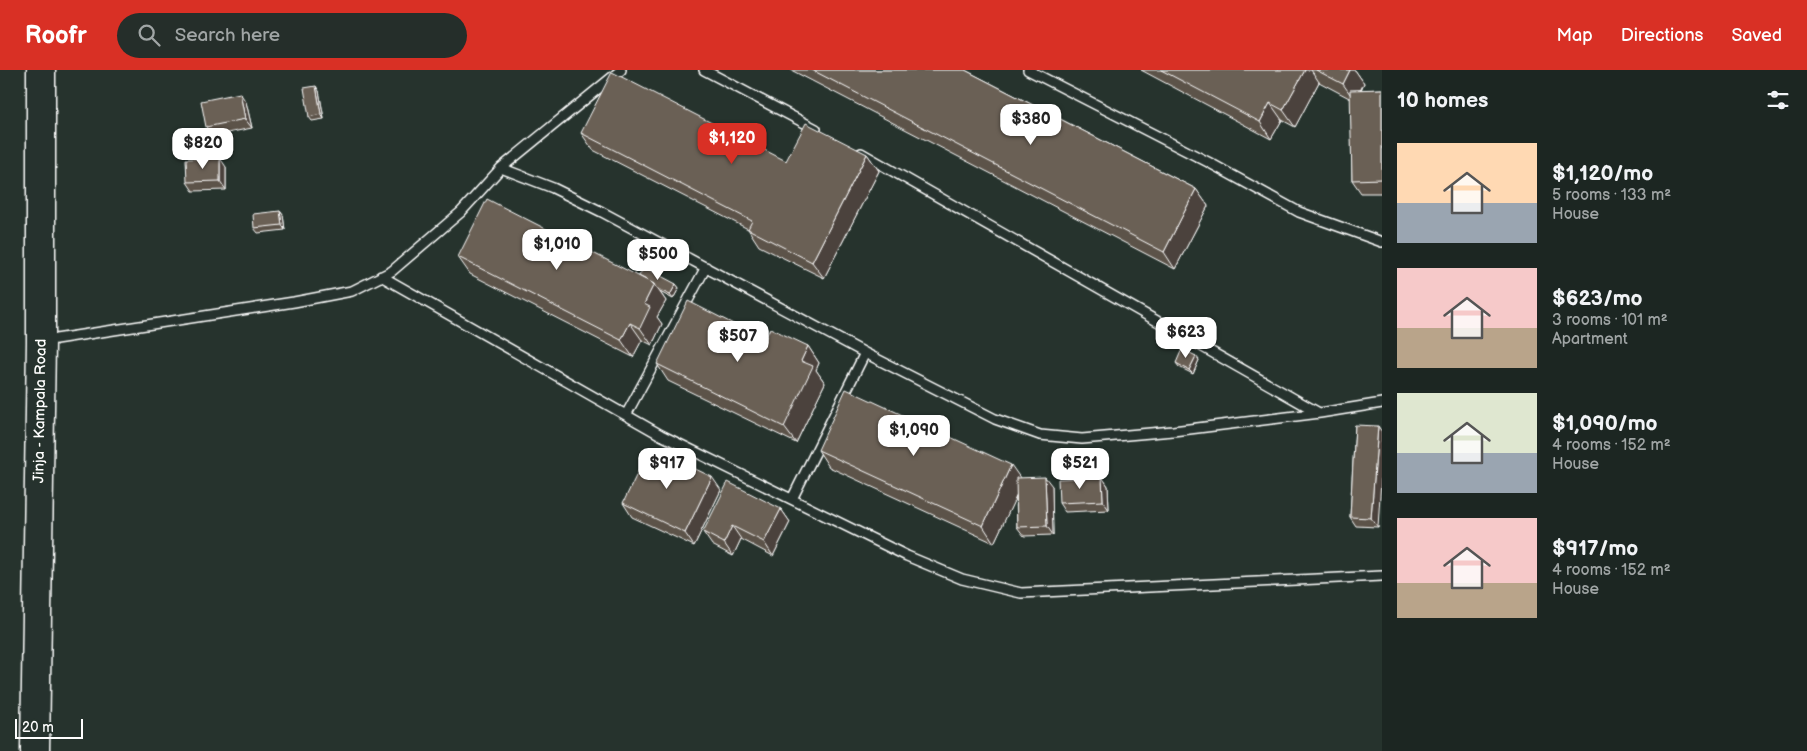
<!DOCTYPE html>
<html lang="en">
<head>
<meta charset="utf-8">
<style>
	body { margin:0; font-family:"Balsamiq Sans",sans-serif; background:#252e2a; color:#f1f3f6; height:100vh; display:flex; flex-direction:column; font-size:19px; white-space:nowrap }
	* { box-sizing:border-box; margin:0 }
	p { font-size:16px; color:#a0a5a5 }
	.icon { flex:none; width:28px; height:28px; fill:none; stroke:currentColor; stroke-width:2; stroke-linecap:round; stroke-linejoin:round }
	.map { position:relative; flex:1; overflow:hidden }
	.drawer { display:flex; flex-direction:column; background:#1c2622; width:425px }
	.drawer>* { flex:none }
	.scale { position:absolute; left:15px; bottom:12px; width:68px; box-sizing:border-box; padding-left:5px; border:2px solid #fff; border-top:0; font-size:14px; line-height:18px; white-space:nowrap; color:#fff; -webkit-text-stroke:4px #26332d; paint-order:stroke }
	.price { position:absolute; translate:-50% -42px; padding:0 11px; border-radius:10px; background:#fff; color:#222; font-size:16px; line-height:32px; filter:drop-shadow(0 1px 2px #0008) }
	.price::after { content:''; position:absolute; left:50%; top:30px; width:15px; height:11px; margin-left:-8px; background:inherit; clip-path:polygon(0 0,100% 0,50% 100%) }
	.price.on { background:#d93025; color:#fff }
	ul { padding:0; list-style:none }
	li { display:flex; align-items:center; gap:15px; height:125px; padding:0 15px }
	li span { display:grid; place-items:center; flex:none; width:140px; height:100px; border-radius:0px; color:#555 }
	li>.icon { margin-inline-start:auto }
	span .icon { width:60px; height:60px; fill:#fffc; stroke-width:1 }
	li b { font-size:21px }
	h2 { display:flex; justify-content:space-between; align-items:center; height:60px; padding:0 15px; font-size:21px }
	header { display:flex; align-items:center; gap:30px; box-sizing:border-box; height:70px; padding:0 25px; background:#d93025; color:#fff }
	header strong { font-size:24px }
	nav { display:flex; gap:28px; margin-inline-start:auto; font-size:18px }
	.search { width:350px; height:45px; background:#252e2a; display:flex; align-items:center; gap:12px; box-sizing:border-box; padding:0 18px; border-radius:28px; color:#a0a5a5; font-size:19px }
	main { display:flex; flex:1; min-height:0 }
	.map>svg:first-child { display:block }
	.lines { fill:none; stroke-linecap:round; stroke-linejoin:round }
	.lane-casing { stroke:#fff; stroke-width:12 }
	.highway-casing { stroke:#fff; stroke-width:31 }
	.lane { stroke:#26332d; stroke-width:9 }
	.highway { stroke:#26332d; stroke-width:28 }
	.wall { fill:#5c5349; stroke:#fff }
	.shaded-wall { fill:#4b433c; stroke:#fff }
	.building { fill:#6b6055; stroke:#fff }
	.labels { text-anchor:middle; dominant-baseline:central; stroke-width:4; stroke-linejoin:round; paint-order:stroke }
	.street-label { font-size:15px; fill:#fff; stroke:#26332d }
</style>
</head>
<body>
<header>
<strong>Roofr</strong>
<div class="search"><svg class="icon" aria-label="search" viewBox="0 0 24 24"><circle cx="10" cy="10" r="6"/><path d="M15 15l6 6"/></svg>Search here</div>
<nav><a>Map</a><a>Directions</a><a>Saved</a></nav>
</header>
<main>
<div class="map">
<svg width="1382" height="681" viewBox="0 0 1382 681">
	<rect width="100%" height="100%" fill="#26332d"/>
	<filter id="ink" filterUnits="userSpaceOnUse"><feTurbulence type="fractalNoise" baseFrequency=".02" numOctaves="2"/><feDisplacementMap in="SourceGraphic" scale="10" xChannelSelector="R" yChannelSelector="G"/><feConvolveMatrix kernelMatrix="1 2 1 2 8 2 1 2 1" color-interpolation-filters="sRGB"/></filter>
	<g filter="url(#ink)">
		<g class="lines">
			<defs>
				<path id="lane" d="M704 0 816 59
					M1028 0 1208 92 1299 142 1382 172
					M861 83 1319 343
					M501 98 553 118 602 142 865 283 995 349 1040 365 1082 369 1173 361 1320 343 1382 333
					M381 206 661 365 907 486 962 509 1021 523 1382 506
					M43 271 294 232 352 221 392 201 461 142 501 98 621 0
					M626 345 706 197
					M792 429 865 283"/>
				<path id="highway" d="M35 681 41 272V0"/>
			</defs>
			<use href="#lane" class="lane-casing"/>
			<use href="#highway" class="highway-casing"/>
			<use href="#lane" class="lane"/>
			<use href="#highway" class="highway"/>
		</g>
		<path class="wall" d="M791 0H965L1196 119 1208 136 1175 199Z
			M1141 0H1355L1364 13 1361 20 1382 19V123H1361L1352 110 1351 29 1319 12 1295 57 1282 50 1271 69Z
			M319 21 324 49 312 51 309 47Z
			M246 32 252 58 212 66 206 57Z
			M581 63 786 91 867 84 879 101 824 208 759 176 748 159 593 80Z
			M226 97V120L193 121 187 112Z
			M280 141 283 145 285 160 258 163 254 158Z
			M458 187 639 206 676 214 679 218 673 229 660 222 666 231 657 247 662 254 652 275 642 270 633 287 470 204Z
			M765 270 808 276 819 293 816 300 825 313 796 373 668 311 657 294Z
			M1199 290 1193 304 1179 297 1176 293Z
			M1355 355 1378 457 1356 456 1350 447Z
			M818 380 1020 408 1052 416 1053 465 1024 466 1017 457 1016 426 994 473 829 397Z
			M1102 407 1108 416 1109 440 1065 442 1059 433Z
			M721 420 694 476 632 447 623 433Z
			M781 439 790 452 773 486 741 469 733 486 712 475 703 462Z"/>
		<path class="shaded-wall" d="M1305 0H1311L1319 12 1295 57 1283 40Z
			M1350 0H1355L1364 13 1355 31 1343 14Z
			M316 16 319 21 324 49 321 44Z
			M240 23 246 32 252 58 245 49Z
			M1270 33 1282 50 1271 69 1260 52Z
			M867 84 879 101 824 208 812 192Z
			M220 88 226 97V120L220 111Z
			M1196 119 1208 136 1175 199 1164 182Z
			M280 141 283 145 285 160 282 155Z
			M654 214 666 231 657 247 662 254 652 275 640 258 644 234Z
			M676 214 679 218 673 229 670 225Z
			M630 253 642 270 633 287 621 270Z
			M808 276 819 293 816 300 825 313 796 373 784 357 801 291Z
			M1196 286 1199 290 1193 304 1189 300Z
			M1378 356 1382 362V394L1378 457 1371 448Z
			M1011 395 1023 412 994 473 983 456Z
			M712 407 721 420 694 476 685 463Z
			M1045 407 1052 416 1053 465 1047 456Z
			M1102 407 1108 416 1109 440 1103 431Z
			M781 439 790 452 773 486 764 472Z
			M732 456 741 469 733 486 724 473Z"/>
		<path class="building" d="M812 0H965L1196 119 1164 182Z
			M1161 0H1305L1283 40 1270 33 1260 52Z
			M1316 0H1350L1343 14Z
			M612 2 786 91 806 53 867 84 812 192 748 159 752 151 581 63Z
			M316 16 321 44 309 47 304 18Z
			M1382 19V109L1352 110 1350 20Z
			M240 23 245 49 206 57 201 31Z
			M220 88V111L187 112 186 89Z
			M487 129 654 214 644 234 650 237 640 258 630 253 621 270 458 187Z
			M280 141 282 155 254 158 253 144Z
			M644 197 676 214 670 225 656 218 654 214 639 206Z
			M688 231 765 270 770 258 808 276 801 291 813 296 784 357 657 294Z
			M1182 279 1196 286 1189 300 1176 293Z
			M846 319 1011 395 983 456 818 380Z
			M1355 355 1378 356 1371 448 1350 447Z
			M650 377 712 407 685 463 623 433Z
			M1045 407 1047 456 1017 457 1016 408Z
			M1102 407 1103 431 1059 433 1058 409Z
			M728 412 781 439 764 472 732 456 724 473 703 462Z"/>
	</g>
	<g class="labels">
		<g class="street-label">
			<text transform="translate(40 341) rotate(-89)">Jinja - Kampala Road</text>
		</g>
	</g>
</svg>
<div class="scale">20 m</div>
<b class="price" style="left:1031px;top:76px">$380</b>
<b class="price on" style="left:732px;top:95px">$1,120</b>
<b class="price" style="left:203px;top:100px">$820</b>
<b class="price" style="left:557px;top:201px">$1,010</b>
<b class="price" style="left:658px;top:211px">$500</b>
<b class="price" style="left:1186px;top:289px">$623</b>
<b class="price" style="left:738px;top:293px">$507</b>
<b class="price" style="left:914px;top:387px">$1,090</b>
<b class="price" style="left:667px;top:420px">$917</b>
<b class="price" style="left:1080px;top:420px">$521</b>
</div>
<section class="drawer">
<h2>10 homes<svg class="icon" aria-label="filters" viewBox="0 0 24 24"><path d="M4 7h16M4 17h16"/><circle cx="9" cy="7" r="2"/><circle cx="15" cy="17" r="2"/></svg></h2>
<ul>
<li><span style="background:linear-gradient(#ffd9b3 60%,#9aa5b1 0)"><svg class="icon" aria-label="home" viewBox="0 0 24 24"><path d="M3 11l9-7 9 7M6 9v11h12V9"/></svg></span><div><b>$1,120/mo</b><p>5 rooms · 133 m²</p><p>House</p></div></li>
<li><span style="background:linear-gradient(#f6c9c9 60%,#b9a48a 0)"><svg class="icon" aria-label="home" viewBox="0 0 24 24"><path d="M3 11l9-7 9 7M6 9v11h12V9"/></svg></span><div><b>$623/mo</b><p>3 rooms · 101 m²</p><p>Apartment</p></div></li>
<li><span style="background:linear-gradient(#dfe7d0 60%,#9aa5b1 0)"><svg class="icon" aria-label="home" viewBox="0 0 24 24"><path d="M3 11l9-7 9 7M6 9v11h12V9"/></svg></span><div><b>$1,090/mo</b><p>4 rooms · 152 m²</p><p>House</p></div></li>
<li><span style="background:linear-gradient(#f6c9c9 65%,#b9a48a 0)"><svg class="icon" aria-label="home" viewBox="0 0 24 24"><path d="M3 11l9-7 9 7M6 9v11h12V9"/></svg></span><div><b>$917/mo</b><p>4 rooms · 152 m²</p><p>House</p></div></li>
</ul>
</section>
</main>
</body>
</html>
